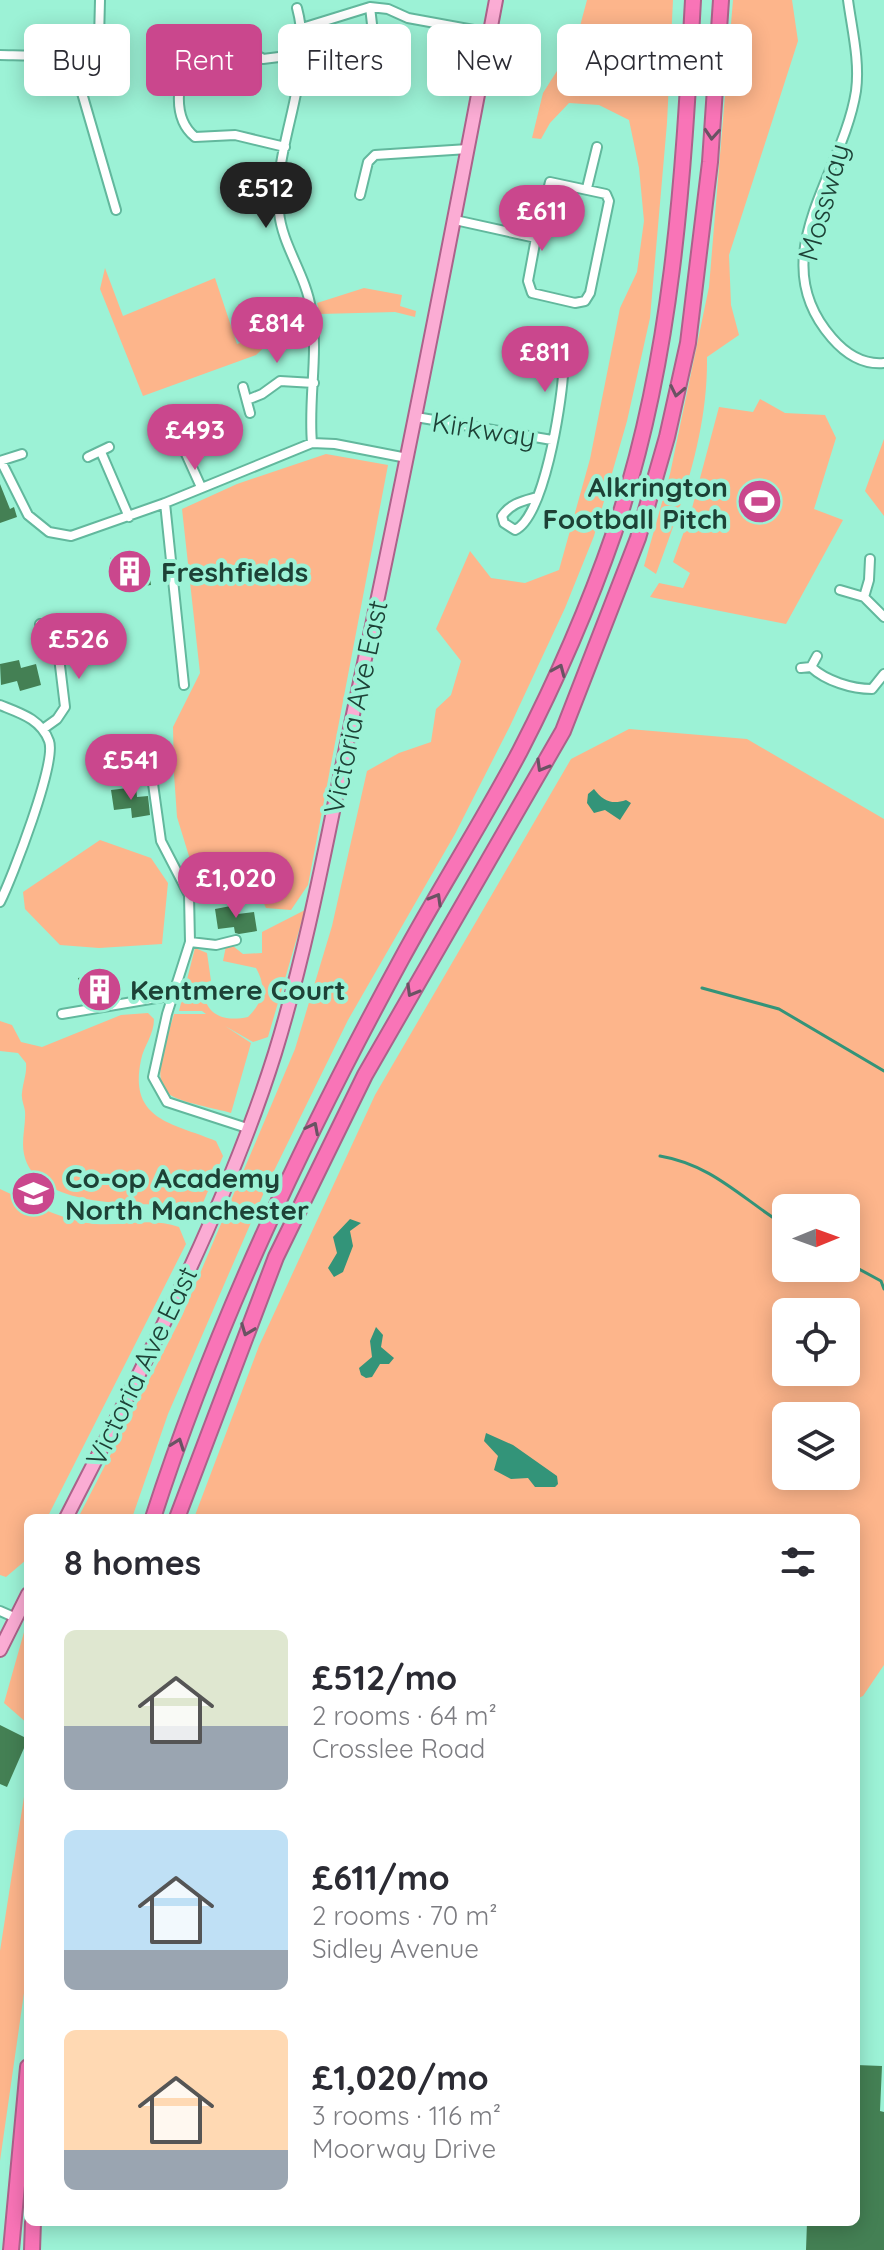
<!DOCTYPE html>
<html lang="en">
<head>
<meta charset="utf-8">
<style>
	body { margin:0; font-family:Quicksand,sans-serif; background:#f7f7f7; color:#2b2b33; height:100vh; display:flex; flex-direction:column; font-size:30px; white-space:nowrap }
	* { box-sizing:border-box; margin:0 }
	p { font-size:26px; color:#7c7c81 }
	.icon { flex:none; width:44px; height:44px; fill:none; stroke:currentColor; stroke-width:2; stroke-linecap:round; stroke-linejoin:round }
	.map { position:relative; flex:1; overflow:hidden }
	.panel { position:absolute; left:24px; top:1514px; width:836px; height:712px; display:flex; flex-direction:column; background:#fff; border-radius:12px; box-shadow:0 4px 20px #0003 }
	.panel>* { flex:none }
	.banner { position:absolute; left:24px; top:24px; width:836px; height:72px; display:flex; gap:16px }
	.needle { width:52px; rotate:89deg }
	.controls { position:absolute; left:772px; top:1194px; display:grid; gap:16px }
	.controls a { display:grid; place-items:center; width:88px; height:88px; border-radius:12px; background:#fff; box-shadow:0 4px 20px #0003; font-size:40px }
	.price { position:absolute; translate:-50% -68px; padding:0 18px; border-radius:28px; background:#ca478d; color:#fff; font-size:26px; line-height:52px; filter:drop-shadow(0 2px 4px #0008) }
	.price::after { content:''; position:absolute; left:50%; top:48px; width:24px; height:18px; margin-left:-12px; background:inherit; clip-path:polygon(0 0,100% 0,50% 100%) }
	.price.current { background:#222; color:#fff }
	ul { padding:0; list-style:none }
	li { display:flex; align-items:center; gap:24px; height:200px; padding:0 40px }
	li span { display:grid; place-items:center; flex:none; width:224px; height:160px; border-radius:12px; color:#555 }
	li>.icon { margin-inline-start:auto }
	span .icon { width:96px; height:96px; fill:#fffc; stroke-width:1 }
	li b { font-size:34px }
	h2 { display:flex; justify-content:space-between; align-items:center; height:96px; padding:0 40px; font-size:34px }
	.chip { padding:0 28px; border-radius:12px; background:#fff; box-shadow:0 4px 20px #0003; font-size:28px; line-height:72px }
	.chip.current { background:#ca478d; color:#fff }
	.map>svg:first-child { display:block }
	.green { fill:#fdb58b; fill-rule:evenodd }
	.water { fill:#339479 }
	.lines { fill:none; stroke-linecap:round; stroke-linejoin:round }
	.stream { stroke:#339479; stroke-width:3 }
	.building { fill:#448054 }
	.street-casing { stroke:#62b89d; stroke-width:12 }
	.primary-casing { stroke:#ac628a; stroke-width:16 }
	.highway-casing { stroke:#ac628a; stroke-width:18 }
	.street { stroke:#fff; stroke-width:8 }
	.primary { stroke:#fbacd4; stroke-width:12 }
	.highway { stroke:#f974b7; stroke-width:14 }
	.oneway { stroke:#6a5363 }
	.labels { text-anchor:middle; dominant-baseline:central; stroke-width:8; stroke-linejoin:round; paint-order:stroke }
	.street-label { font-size:28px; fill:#1d4136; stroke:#9cf2d6 }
	.poi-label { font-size:28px; font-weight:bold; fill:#1d4136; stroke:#9cf2d6; text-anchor:start }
</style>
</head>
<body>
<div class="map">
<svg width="884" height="2250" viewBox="0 0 884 2250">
	<rect width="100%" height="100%" fill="#9cf2d6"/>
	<path class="green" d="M587 0H673L667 123 650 318 627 421 594 536 565 608 510 726 455 834 348 1020 269 1181 168 1414 132 1518H78L182 1316 295 1049 332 926 367 771 399 753 431 742 436 709 451 695 461 661 436 629 470 551 491 578 525 583 559 570 590 459 620 308 637 272 644 221 639 168 629 120 599 105 569 103 550 123 541 139 532 138 543 93 576 41Z
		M733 0H792L798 41 729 255 731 305 739 335 707 357C708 434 682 503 656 574L644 566 670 474 709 287Z
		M105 268 123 316 215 278 237 344 286 327 256 355 143 396 100 289Z
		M364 288 402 295 400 306 416 311 415 317 395 312 320 314 317 303Z
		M760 399 785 413 825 415 836 438 814 509 843 520 786 624 650 597 659 583 683 588 690 573 673 562 691 512 719 407 753 412Z
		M884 439V516L865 491Z
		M326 454 388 465 308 885 291 910 266 908 249 872 196 879 177 817 174 774 173 727 200 673 182 509 237 484Z
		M629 729 747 739 884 819V1665L863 1696 856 1699V1518H194L259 1346 375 1095 571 759ZM786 1208H846V1268H786ZM786 1312H846V1372H786ZM786 1416H846V1476H786Z
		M100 840 151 858 168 883 162 944 99 948 60 945 25 909 23 892Z
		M305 910 268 1037 253 1042 225 1026 251 1043 231 1113C215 1108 181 1103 169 1094 149 1080 169 1033 174 1014H206L202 1011H179L195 948 207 953 211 981 203 983C202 1012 220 1023 248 1017 263 1002 267 987 256 968L223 961 226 946H233L243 954 262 953V932Z
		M148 1013 154 1019C154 1035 144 1045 141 1060 128 1121 174 1123 216 1141L223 1156 202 1205C157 1203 36 1214 24 1154 21 1140 26 1125 25 1111 24 1105 21 1099 22 1093 23 1082 27 1074 26 1063L18 1053 0 1051V1021L12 1025 21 1042 42 1047 121 1015Z
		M0 1189C27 1201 57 1218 87 1223 119 1228 149 1216 179 1227L186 1244 47 1518H28L26 1560 6 1577 0 1575Z
		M28 1618V1724L4 1703Z
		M28 1771V1965L0 2161V1951Z"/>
	<path class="water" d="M594 789C603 801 612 805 626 800L631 803 620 820 605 810 594 813 587 803 588 794Z
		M350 1219 361 1223 350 1231 353 1246 343 1272 334 1277 328 1268 337 1253 333 1237Z
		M376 1327 383 1335 381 1347 394 1358 389 1364H380L372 1377 366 1378 361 1375 359 1368 372 1357 370 1341Z
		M486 1433 513 1445 557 1476 558 1484 555 1487H535L528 1478 511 1479 494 1470 498 1456 484 1441Z"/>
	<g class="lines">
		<path class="stream" d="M702 988 779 1009 884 1071
			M660 1156C713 1165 742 1199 786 1226
			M846 1262 881 1281 884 1289"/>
	</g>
	<path class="building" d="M0 484 10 509 14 507 17 517 0 523Z
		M132 555 134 566 148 564 151 585 131 588 129 577 113 579 110 558Z
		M19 660 21 668 36 664 41 685 20 691 17 681 1 685 0 664Z
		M136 787 137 797 148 796 150 815 132 818 131 808 114 810 111 790Z
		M236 905 238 914 254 912 257 931 239 934 235 933 234 927 218 929 215 909Z
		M98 974 100 983 116 980 119 997 97 1001 96 995 81 997 78 978Z
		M0 1725 28 1739 7 1787 0 1784Z
		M856 2065 882 2066 880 2111 884 2112V2250H806L807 2222H856Z"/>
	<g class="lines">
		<defs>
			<path id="street" d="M848 0C852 30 860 61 856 91 843 175 761 257 832 338 845 353 862 365 884 363
				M297 8C316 78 272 142 279 212 282 245 306 275 311 309 319 355 308 398 312 443
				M302 28 370 7 388 9 408 18 490 33
				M79 53 82 93 116 210
				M0 55C25 55 82 60 99 40L100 0
				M300 84C324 88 353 84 373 69L376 59 370 7
				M285 147 235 135 195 137C168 115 181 71 192 44 215 33 244 46 263 59L303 54
				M587 188 597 147
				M360 195 368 162 375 155 468 149
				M455 220 536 238 550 182 606 194 609 201 590 293 585 301 575 303 532 293 528 281 536 238
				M518 362 557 369 563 375C561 406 544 517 515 530L504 523 502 516C511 503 523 501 537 497
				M243 387 250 413
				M247 400 262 394 280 381 314 383
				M168 414 201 487
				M416 417 552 440
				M174 427 188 422
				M101 452 129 517
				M88 457 109 447
				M0 461 22 454
				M1 461 28 515 49 532 71 536 165 503 312 443 335 444 407 458
				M165 503 184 685
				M840 590 864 597 884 617
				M864 597 869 580 870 559
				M40 624 58 649 65 707 57 719 43 729
				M811 667C826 681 852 689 872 689L884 674
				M801 668 811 667 817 656
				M0 705C20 713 41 719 49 741 57 762 12 878 0 902
				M149 755 161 841 189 895 190 942 167 1014 153 1077 167 1102 247 1128
				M190 942 216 945 236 940
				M62 1014 174 995
				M0 1611 16 1618"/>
			<path id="primary" d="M66 1518C141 1371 226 1210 275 1053 311 936 331 815 357 696 407 464 452 233 496 0
				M0 1650 28 1594"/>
			<path id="highway" d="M153 1518C216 1323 304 1138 402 958 440 888 483 821 520 751 556 681 588 608 614 533 673 360 683 181 693 0
				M177 1518 276 1257 365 1075 563 731 638 538 667 437 688 343 710 162 721 0
				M11 2250 28 2067
				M32 2250 33 2222"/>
		</defs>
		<use href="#street" class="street-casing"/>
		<use href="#primary" class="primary-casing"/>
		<use href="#highway" class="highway-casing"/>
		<use href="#street" class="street"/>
		<use href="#primary" class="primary"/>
		<use href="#highway" class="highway"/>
	</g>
	<defs><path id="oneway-chevron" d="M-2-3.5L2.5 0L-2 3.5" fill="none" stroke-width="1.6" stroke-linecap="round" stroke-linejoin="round" transform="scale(2)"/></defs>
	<g class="oneway">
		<use href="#oneway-chevron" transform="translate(712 134) rotate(94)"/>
		<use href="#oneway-chevron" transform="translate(677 391) rotate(102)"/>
		<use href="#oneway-chevron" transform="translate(559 670) rotate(-67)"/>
		<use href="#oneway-chevron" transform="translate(542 766) rotate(120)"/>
		<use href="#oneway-chevron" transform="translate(436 899) rotate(-60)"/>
		<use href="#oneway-chevron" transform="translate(412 991) rotate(120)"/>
		<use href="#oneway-chevron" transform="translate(313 1128) rotate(-63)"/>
		<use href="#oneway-chevron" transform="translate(247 1330) rotate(111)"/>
		<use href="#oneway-chevron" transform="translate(178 1444) rotate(-70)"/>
	</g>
	<defs>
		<symbol id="stadium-disc" viewBox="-11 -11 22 22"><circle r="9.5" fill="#ca478d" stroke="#9cf2d6"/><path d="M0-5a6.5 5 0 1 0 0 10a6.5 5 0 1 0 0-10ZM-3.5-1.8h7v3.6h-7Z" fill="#fff"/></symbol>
		<symbol id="building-disc" viewBox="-11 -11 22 22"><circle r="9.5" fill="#ca478d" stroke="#9cf2d6"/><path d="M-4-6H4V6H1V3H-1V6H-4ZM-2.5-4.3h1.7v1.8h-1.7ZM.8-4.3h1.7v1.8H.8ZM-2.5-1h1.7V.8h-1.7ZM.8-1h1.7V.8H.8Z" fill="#fff"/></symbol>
		<symbol id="school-disc" viewBox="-11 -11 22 22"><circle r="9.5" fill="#ca478d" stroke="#9cf2d6"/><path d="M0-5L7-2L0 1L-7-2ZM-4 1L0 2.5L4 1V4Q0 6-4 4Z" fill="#fff"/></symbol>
	</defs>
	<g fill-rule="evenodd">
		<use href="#stadium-disc" x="734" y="476" width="51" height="51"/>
		<use href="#building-disc" x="104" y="546" width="51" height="51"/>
		<use href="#building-disc" x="74" y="964" width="51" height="51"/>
		<use href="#school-disc" x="8" y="1168" width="51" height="51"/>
	</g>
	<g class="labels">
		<g class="street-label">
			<text transform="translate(823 202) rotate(-74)">Mossway</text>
			<text transform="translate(484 429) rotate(9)">Kirkway</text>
			<text transform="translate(355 707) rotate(-78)">Victoria Ave East</text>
			<text transform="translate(141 1366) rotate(-64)">Victoria Ave East</text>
		</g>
		<g class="poi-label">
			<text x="728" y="486" text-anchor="end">Alkrington<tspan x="728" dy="32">Football Pitch</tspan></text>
			<text x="161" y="571">Freshfields</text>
			<text x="130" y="989">Kentmere Court</text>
			<text x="65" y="1177">Co-op Academy<tspan x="65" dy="32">North Manchester</tspan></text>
		</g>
	</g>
</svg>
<div class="controls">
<a><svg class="needle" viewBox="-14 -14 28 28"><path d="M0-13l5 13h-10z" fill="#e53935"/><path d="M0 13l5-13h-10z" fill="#7c7c81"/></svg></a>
<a><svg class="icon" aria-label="locate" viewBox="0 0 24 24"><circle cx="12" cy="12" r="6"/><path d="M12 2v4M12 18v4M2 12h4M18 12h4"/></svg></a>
<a><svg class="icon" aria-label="layers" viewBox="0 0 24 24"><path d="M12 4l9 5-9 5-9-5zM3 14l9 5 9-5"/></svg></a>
</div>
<b class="price current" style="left:266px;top:230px">£512</b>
<b class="price" style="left:542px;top:253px">£611</b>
<b class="price" style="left:277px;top:365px">£814</b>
<b class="price" style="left:545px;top:394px">£811</b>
<b class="price" style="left:195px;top:472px">£493</b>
<b class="price" style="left:79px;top:681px">£526</b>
<b class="price" style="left:131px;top:802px">£541</b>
<b class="price" style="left:236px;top:920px">£1,020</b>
<div class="banner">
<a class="chip">Buy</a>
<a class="chip current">Rent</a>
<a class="chip">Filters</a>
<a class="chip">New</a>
<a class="chip">Apartment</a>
</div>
<section class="panel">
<h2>8 homes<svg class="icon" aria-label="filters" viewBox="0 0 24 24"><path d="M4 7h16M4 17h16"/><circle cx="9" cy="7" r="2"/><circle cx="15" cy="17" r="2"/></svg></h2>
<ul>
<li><span style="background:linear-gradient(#dfe7d0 60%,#9aa5b1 0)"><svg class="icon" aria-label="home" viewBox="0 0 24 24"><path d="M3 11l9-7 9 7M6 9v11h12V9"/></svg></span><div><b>£512/mo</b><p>2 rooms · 64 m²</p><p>Crosslee Road</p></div></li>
<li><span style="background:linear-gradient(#bfe0f5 75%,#9aa5b1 0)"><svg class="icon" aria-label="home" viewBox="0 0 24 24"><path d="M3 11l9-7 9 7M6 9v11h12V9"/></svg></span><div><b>£611/mo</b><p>2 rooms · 70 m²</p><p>Sidley Avenue</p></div></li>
<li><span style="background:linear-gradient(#ffd9b3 75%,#9aa5b1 0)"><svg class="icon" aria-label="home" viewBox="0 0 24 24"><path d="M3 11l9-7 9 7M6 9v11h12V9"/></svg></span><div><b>£1,020/mo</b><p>3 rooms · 116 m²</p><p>Moorway Drive</p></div></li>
</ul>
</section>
</div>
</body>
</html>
